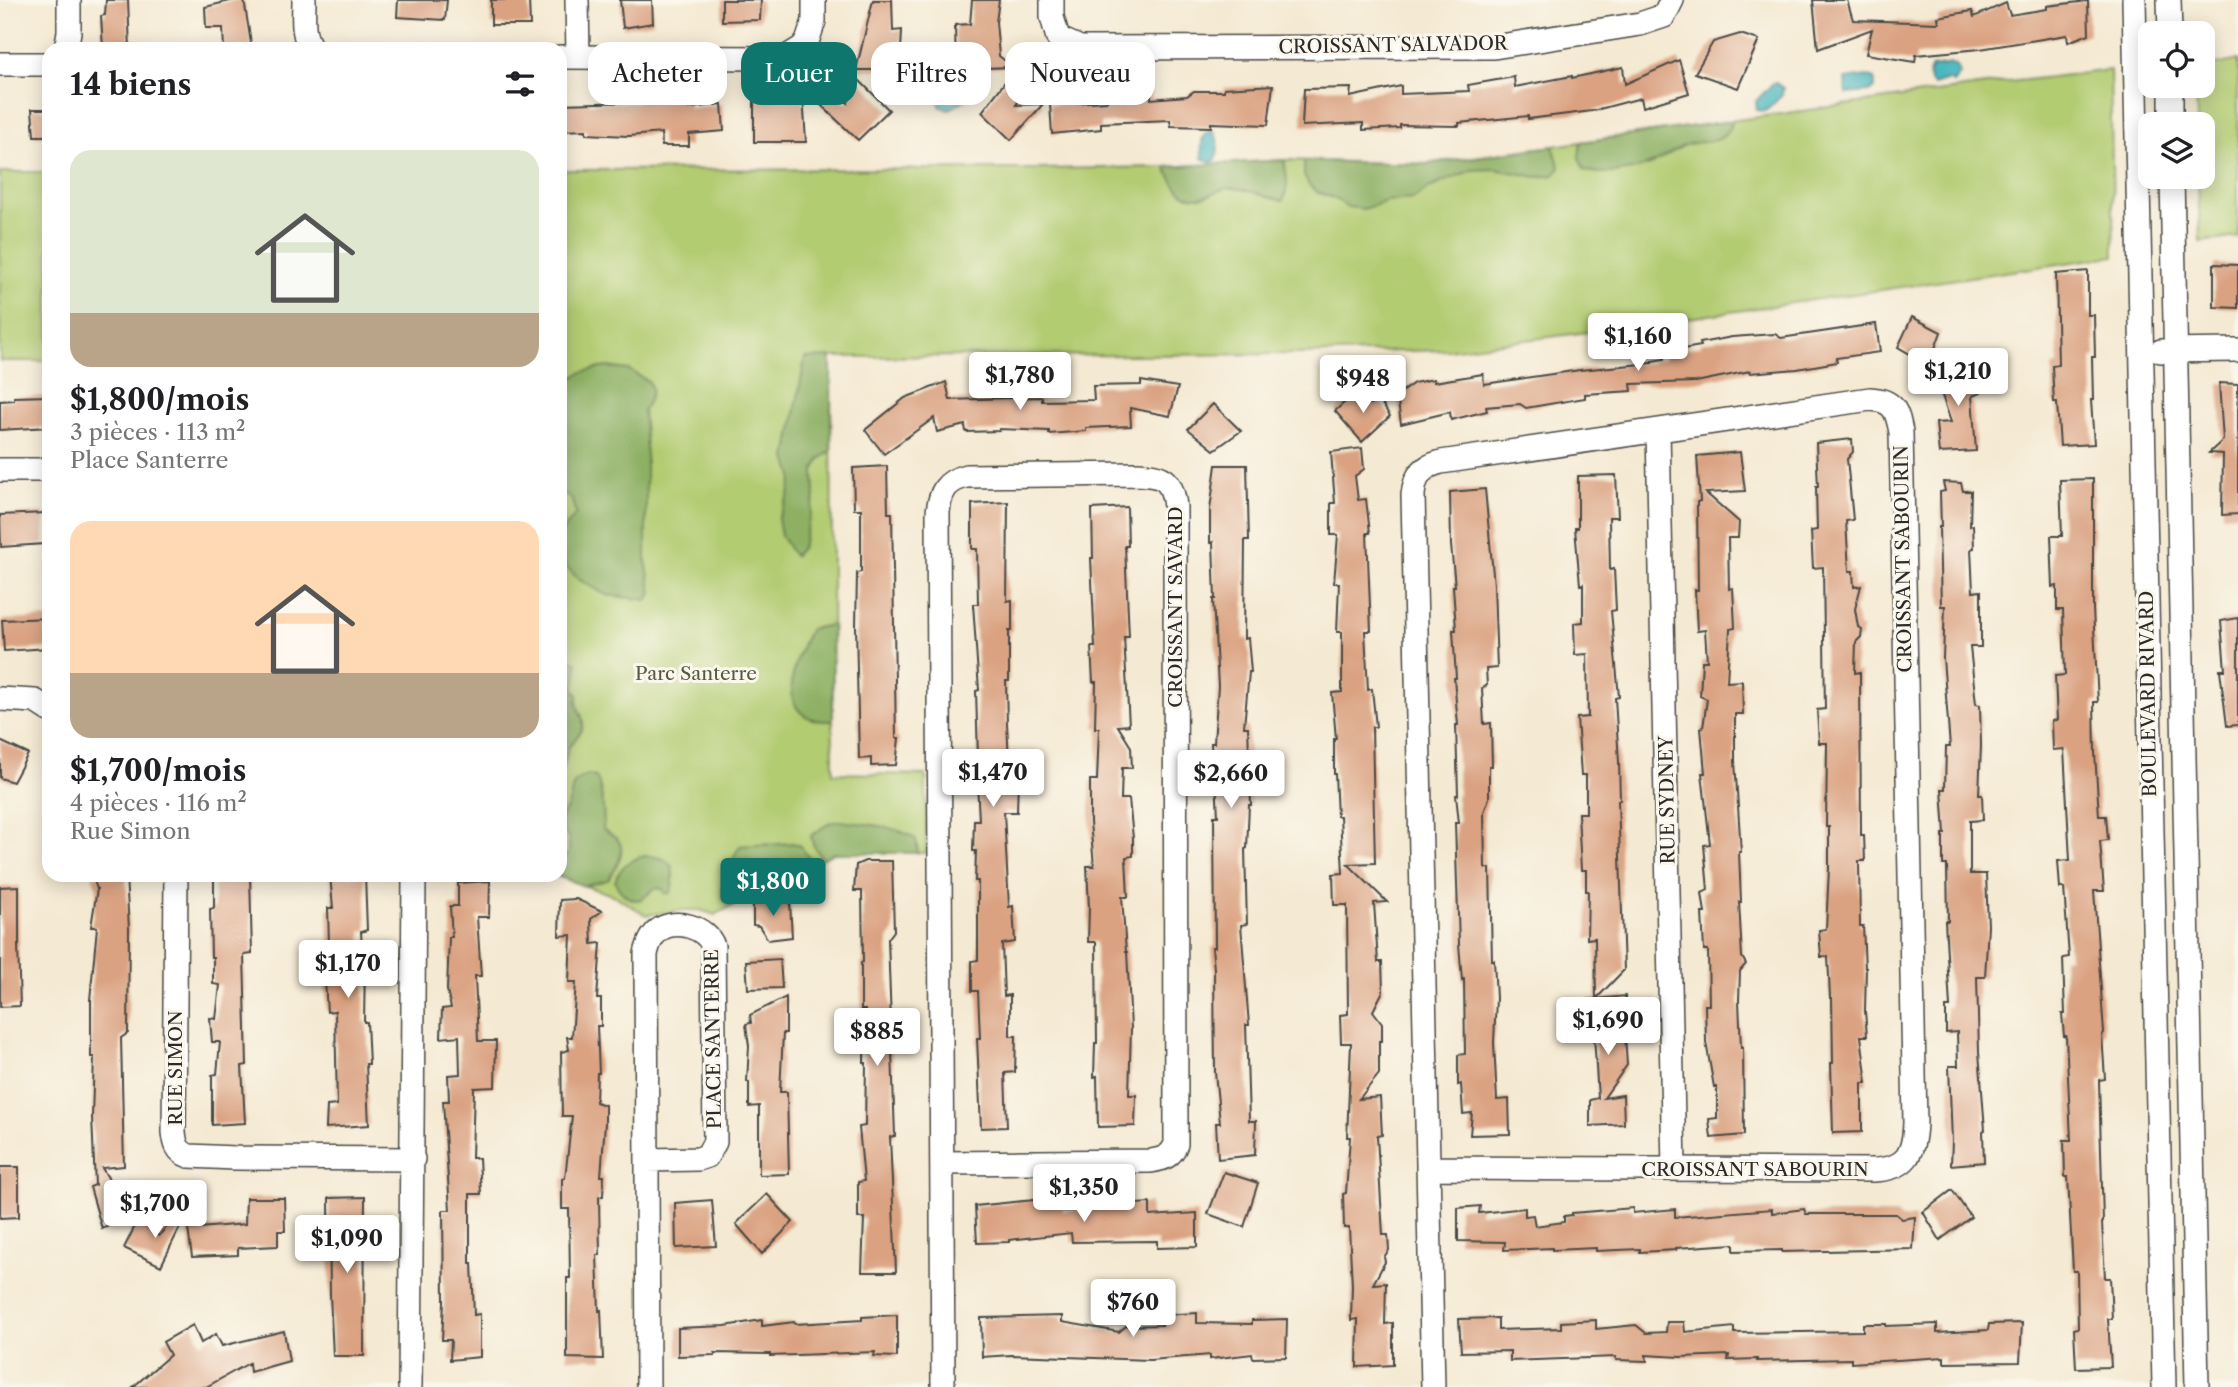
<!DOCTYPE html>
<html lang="fr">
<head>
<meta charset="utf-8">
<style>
	body { margin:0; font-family:"Libre Caslon Text",serif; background:#f2f2f2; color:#202124; height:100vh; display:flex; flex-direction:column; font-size:26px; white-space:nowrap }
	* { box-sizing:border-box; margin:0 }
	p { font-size:23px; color:#757577 }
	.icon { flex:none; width:38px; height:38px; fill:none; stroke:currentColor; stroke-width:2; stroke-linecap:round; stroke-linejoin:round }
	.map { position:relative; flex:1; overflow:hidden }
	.panel { position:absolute; left:42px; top:42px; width:525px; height:840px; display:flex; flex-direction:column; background:#fff; border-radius:21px; box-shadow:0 4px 18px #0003 }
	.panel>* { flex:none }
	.hud { position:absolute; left:588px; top:42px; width:665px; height:63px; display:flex; gap:14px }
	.tools { position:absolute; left:2138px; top:21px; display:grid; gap:14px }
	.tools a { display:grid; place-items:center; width:77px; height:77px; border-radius:14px; background:#fff; box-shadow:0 4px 18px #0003; font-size:35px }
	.price { position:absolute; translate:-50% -60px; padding:0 16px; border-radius:7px; background:#fff; color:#222; font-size:23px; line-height:46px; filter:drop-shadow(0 2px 4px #0008) }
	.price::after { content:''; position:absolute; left:50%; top:42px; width:21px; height:16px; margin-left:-10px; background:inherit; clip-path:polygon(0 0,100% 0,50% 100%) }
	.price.active { background:#0f766e; color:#fff }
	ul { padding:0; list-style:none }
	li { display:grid; align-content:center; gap:14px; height:371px; padding:0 28px }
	li span { display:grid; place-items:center; height:217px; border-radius:21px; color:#555 }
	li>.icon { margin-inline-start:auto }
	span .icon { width:126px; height:126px; fill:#fffc; stroke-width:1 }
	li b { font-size:30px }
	h2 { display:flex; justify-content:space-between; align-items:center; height:84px; padding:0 28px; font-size:30px }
	.pill { padding:0 24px; border-radius:21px; background:#fff; box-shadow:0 4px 18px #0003; font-size:24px; line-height:63px }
	.pill.active { background:#0f766e; color:#fff }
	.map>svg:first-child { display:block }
	.green { fill:#b2cc72; stroke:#6e7c4e; stroke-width:2 }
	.forest { fill:#8db064; stroke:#5c6e48; stroke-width:2 }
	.water { fill:#45b4bd; stroke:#387074; stroke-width:2 }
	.building { fill:#daa281 }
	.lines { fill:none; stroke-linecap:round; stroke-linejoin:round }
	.minor-casing { stroke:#494844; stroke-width:26 }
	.minor { stroke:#fff; stroke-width:23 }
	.labels { text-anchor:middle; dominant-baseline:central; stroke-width:6; stroke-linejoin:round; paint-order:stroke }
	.street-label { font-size:19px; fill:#2b2b2b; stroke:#fbf7ec }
	.park-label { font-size:19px; fill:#545b40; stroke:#fbf7ec }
</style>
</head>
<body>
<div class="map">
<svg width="2238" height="1387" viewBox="0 0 2238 1387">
	<rect width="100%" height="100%" fill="#fbf7ec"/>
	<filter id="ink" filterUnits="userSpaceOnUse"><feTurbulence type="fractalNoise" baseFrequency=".0143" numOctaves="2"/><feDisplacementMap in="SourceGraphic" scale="14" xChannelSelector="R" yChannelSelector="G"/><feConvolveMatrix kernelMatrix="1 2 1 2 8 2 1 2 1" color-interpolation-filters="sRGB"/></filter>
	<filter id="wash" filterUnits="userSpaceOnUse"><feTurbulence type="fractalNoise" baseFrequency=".00686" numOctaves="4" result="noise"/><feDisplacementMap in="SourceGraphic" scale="28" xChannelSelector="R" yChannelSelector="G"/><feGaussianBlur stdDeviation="1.57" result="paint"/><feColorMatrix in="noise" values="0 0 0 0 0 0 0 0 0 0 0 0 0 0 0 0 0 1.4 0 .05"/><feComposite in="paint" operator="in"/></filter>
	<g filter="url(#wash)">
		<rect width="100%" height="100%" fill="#f4e9d2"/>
		<path class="green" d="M2238 60V237L2200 242 2198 177H2203V124H2197L2196 86H2203V68Z
			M2110 70 2114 256 1634 326 1448 350 1298 354 831 357 833 773 926 775V853H833L715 915 700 910H683L646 915 615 896 553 875H560V170L1038 169 1166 167 1284 160 1426 164 2000 83Z
			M0 172H49V361H0Z"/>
		<path class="forest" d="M1732 121C1724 150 1704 137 1683 146 1670 152 1658 163 1644 167 1626 172 1602 176 1584 170L1579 157 1581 142Z
			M1553 146 1560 168 1554 175 1537 177 1495 169 1472 170 1429 188 1414 199 1387 201 1364 209 1348 207 1334 198 1317 192 1309 185 1304 176V161L1426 164Z
			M1284 160C1287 176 1289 186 1283 201 1265 198 1249 188 1231 188 1220 188 1210 197 1199 197 1180 198 1172 182 1166 167Z
			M831 357V451L820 459 814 471 815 497 802 547 794 556 781 536 778 519 789 495 793 476 787 458 805 358Z
			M607 367 629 370 649 382 652 390 649 400 643 411 646 448V561L652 593 648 600 606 595 578 579 564 564 560 551 561 533 576 514 571 498 560 493 562 392C573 371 585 371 607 367Z
			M832 625 833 721C772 724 792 663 810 629Z
			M560 653 577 663 576 680 573 688 578 695C575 711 582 710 583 722 584 732 574 739 569 747 565 754 567 763 560 773Z
			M588 775 596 777C602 787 605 817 603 829 607 833 613 835 617 839 628 851 615 869 608 880L584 886 557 875H560V861L569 853V839L563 830 560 819C563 814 567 809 569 803 574 787 569 782 588 775Z
			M839 821C861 823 898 826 916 839L918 853H833L822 859 813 844 811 836 829 823Z
			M793 843 800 846 813 863 732 906 724 900 722 889 723 880 733 873 734 856 740 846C758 844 775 845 793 843Z
			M646 856C659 857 673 858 673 874 673 882 673 886 670 893L665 894 663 889 655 888C651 891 646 897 641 899 629 903 618 890 615 881 620 867 631 858 646 856Z"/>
		<path class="water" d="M1951 64 1957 67 1960 74 1953 83 1949 80 1934 85 1930 82 1929 73 1932 67Z
			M1867 76 1875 79V87L1869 92 1846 94 1845 79Z
			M964 79H972L976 86 974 95 948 110 940 106 938 97 942 92Z
			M1773 83H1776L1783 88 1782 95 1766 111 1757 110 1756 101Z
			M1210 131 1214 132C1219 139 1219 153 1215 161L1211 162 1202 158C1202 148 1199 135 1210 131Z"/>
		<g id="blocks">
			<path class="building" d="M106 0H128L130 49H103L101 16 105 15Z
				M234 0H244L252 49H224L223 28H206L205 7Z
				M398 0H447L445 20 397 17Z
				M491 0H529L530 25H491Z
				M620 0H652L653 23 623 28Z
				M722 0H761L760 20 722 21Z
				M873 0H892L893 31 902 30 900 70H856Z
				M972 0H999L996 22 999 56 1013 67 956 69 955 25 970 24Z
				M1813 0H1847L1853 20 1939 23 1938 17 1972 11 1974 17 2006 3 2010 15 2047 9V6L2088 1 2089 34 2068 42 2067 35 1980 49 1916 55 1915 62 1866 54 1872 29 1818 49Z
				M1740 34 1759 40 1738 88 1695 73 1713 42Z
				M1679 60 1689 93 1643 107 1641 98 1592 111 1528 119V116L1459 123V126L1400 125V128L1363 130V123L1302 126 1304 89 1351 88 1350 97 1401 86V94L1469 91 1468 85 1514 77 1515 87 1572 76V78L1623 67 1625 84Z
				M1015 69 1031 82 1016 105 1043 104 1011 140 982 112Z
				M855 76 889 110 858 140 821 105 831 90 848 103Z
				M1273 85 1268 125 1211 123V127L1171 126 1170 120 1101 123V129L1052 134 1050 104 1107 101V89L1134 88 1135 92H1151V99L1187 96 1194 91H1224V88Z
				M803 95 806 142H754V99Z
				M689 97V108L722 104 724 131 689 134V146H662L661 133 629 136 586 134V130L560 131V104L636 102V99Z
				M32 109H49V136H34Z
				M2214 264 2238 265V308L2214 307Z
				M2088 271V315H2094L2095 357H2092L2093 400H2091L2094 444 2060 446 2057 403H2054L2052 366 2058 365 2056 274Z
				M1912 317 1941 332 1929 365 1898 347Z
				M1876 324 1880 352 1836 358 1837 362 1797 369 1750 373V371L1696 382 1631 384 1632 391 1585 394V398L1526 408 1520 404 1486 407 1487 411 1451 420 1450 412 1401 424 1397 395 1414 383 1434 379V382L1483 374 1484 384 1580 370 1652 363V361L1664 359 1665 352 1701 346 1700 343 1732 337 1775 334 1781 338Z
				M1968 358 1981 393 1972 396 1976 451 1939 453 1936 423 1951 422 1934 372Z
				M1141 381 1178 387 1170 416 1130 408 1131 426 1086 428V431L1049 434V431L999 429V431L966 432 965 425 937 432 934 418 884 454 865 430 905 398 946 382 950 400 1042 397V401L1094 400 1093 386 1141 385Z
				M2219 383 2238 384V514L2222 515 2223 454 2209 453 2223 440Z
				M1359 389 1371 404 1378 398 1390 416 1362 442 1335 411Z
				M49 396V427L0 430V401L14 400V397Z
				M1213 404 1241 431 1214 450 1188 429Z
				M1852 439 1853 452 1847 459 1853 520 1846 521 1849 571H1853L1854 587 1861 586 1855 609 1858 627 1862 629 1861 637 1856 642 1855 673 1860 672 1861 835H1864L1865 861H1859L1860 926H1863L1865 968H1866L1865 1011 1867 1036H1861L1867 1083H1862V1132L1833 1133 1831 1063H1833L1832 998H1830L1828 957H1821L1819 930 1826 929 1829 868V827H1826L1827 743H1819L1817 710 1825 709 1823 567 1813 568 1811 531 1817 530 1816 487H1818L1816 443Z
				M1362 448 1364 469 1355 476 1358 500 1366 499 1370 533H1367L1371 631H1365L1368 690 1372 689 1376 727H1372L1375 863 1348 864 1387 902 1374 903 1378 962H1382L1383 991 1373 1011 1382 1023V1041H1379V1074L1359 1099 1380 1097 1382 1135 1377 1136 1383 1235H1388L1389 1250 1384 1257 1385 1262 1373 1284 1386 1283 1385 1324 1393 1323V1365L1357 1367 1358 1319 1351 1320 1352 1285 1349 1228H1344L1343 1194 1346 1193 1350 1137H1347L1351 1043H1341L1340 1015 1348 1014 1347 905H1334L1333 874 1343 873 1340 816H1337L1335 774H1334V739H1336L1332 693 1342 692V632H1337L1339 583H1334L1338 535H1331V503H1335L1331 452Z
				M1740 452 1745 491 1706 493 1739 522 1738 538H1728L1729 589 1733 588 1735 628 1730 629 1727 682 1742 681 1743 714H1735V761L1741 852H1739L1741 902H1739L1742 957 1746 964 1740 971 1739 1001 1741 1048H1743L1744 1135 1711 1138 1709 1119 1717 1118V1087H1714L1706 1042 1705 1005H1709L1708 950H1704L1702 913H1705L1702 893 1708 890 1704 845 1710 844 1702 773H1705L1701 728H1703L1707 699 1700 696 1702 661H1707L1705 630 1697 631 1695 590H1698L1697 502 1700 501 1697 456Z
				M1216 465H1247L1249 540H1245L1244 639 1248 638 1251 672H1249L1244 727H1248L1251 805H1249L1247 848 1245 849 1247 924 1241 925 1249 1025H1246L1249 1121H1256L1255 1155 1218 1159 1216 1123H1220L1215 1072 1214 969 1212 947H1215L1214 816H1218L1215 762 1212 763 1211 743H1214L1218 686 1213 599H1215L1213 542 1210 543V510Z
				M887 466 888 513H892L896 738H899L896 765 871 766V758L859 759 856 626 857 573 861 572V509H854L853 468Z
				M1616 475 1618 517H1609L1610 570 1614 569 1616 610 1611 611 1619 697 1615 698 1619 762 1620 800H1618L1624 970 1596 999 1595 938 1587 939 1588 891H1586V870H1581L1578 813H1586V775H1581L1577 718 1588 717 1587 654 1575 655 1574 623 1583 622V584L1580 585 1575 528H1578V476Z
				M2093 479V609L2098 702H2094L2095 753 2099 816H2106L2108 840 2100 841 2104 891H2094L2104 1033 2102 1034 2105 1079 2099 1080 2103 1222 2102 1223 2105 1278H2110L2112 1319H2108L2111 1367 2076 1368 2074 1329 2078 1328 2077 1271H2073L2068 1177H2065L2064 1140H2071L2066 1036H2064L2062 1014H2065L2063 958 2069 957 2064 888H2060L2058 861 2070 860 2064 749 2053 750 2052 721 2057 720 2055 676 2065 675 2063 610H2057V586L2053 587 2051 536H2062L2060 480Z
				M1943 482 1961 483 1963 491H1971L1970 526 1973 525 1974 548 1971 549 1973 592 1981 591V647H1970L1976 704 1980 705 1981 745 1979 795H1982L1983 820 1970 821V874H1986L1988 926 1985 977H1977L1979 1052 1985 1130 1983 1131 1984 1162 1951 1165 1952 1141 1949 1066H1958L1957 1032 1946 1033V1007H1950L1945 921H1948L1947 865H1943V834H1945L1942 789H1945L1946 747H1950L1943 658 1945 606H1941L1939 527H1941L1940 492 1945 491Z
				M1485 489 1494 585 1497 668 1486 669 1487 685 1482 689 1484 724 1491 723 1492 766H1489V798L1484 812 1485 868H1490L1492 960H1494L1496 998 1494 1043 1497 1100 1509 1099 1510 1134 1470 1135 1472 1113 1463 1114 1461 1084 1458 1085V1055L1465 1054 1464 979 1462 980 1459 944 1455 823H1459L1456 795H1458L1456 725H1458L1454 678H1456L1453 630H1456L1453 586H1455L1451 545 1450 492Z
				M1008 502 1007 601 1012 600V631H1009V681H1006L1007 724 1010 778H1018L1017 812H1004L1009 907 1013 906 1015 942 1002 944 1004 996 1010 995V1036H1016L1015 1072 1005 1073 1007 1127 981 1128 977 1038H980L978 991H972V961L978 960V881H975L976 851H973L974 820H979L977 782 973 758H978L976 691 979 690 973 604H978L977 549H972V504Z
				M1127 507 1128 546H1125L1129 637H1124L1129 725 1118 726 1131 747 1132 768H1122L1121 799H1129L1133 838V856L1126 857 1128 897H1122L1126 952H1127L1131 1028 1129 1095H1136L1135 1126 1098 1127 1097 1076 1094 1077 1095 1043H1097L1096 942H1088L1089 908 1087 866H1094L1090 822V780H1097L1099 728H1095L1096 682H1093L1091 647H1095L1091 558H1093L1092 509Z
				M45 513 44 544 1 547 0 515Z
				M49 618V648L4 651 2 620Z
				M2238 618V725L2227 726 2220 670H2225L2221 621Z
				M0 741 28 754 13 782 0 778Z
				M865 861H892L894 931 888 939 895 1136 890 1137 896 1272H862L864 1218H858V1182L864 1181 859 1127 865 1126 866 1063H864L865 1010H861V963L863 962 862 891H854L856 865Z
				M92 875H126L129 929 128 1033 121 1038 124 1166 102 1168 131 1215 102 1229 90 1187 95 1185 92 1117 94 1057H91V1000H90L97 927H91L97 889Z
				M214 875H250L252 954 244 955 247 1065 242 1066 245 1123 212 1125V1075L217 1074 220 1042H212L210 1018 216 1019 220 985 213 984V957H211L210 909 214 908Z
				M330 875H365L367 930 361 932 363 965H365L364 1022H367L369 1064H366L369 1125 326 1128 327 1106 337 1105 335 1011 327 1012 325 980 330 979 328 908H333Z
				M490 881 489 917H477L481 976H475L478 1041H496L495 1087 474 1088 472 1158H479L481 1194H470V1263H472L474 1315 480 1314V1357L450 1360 451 1340H442L444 1302 443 1210H450L443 1101H449L448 1075 460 1074 459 1036 441 1038 442 1009 451 1008 447 990 449 937H452L450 906H458V883Z
				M19 886V945H18L20 1006 0 1007V887Z
				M783 896 790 903 792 937 768 940 759 926 753 925V902Z
				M576 899 602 911 591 919 592 944 601 943 597 999H601V1026H597L599 1073H597L596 1102 605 1105V1123L601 1176H604L603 1196 599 1197 600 1255H597L599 1311 601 1310 603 1359 567 1358V1278H570L569 1209H562V1179L565 1178 572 1116H562L561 1052 569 1050 567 1037H572L576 982H569L571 935 559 936 560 900Z
				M780 959 782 988 748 989 746 961Z
				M1625 996 1626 1020H1624L1627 1065 1604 1098 1623 1095 1624 1124 1590 1126V1100L1598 1098 1594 1035H1588L1587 1000Z
				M786 997V1033H783L780 1092H787L789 1174 759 1175V1106L749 1107V1082H747L749 1046 746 1024 751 1023 750 1015Z
				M0 1167H19V1217L0 1218Z
				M1224 1172 1258 1183 1244 1227 1208 1214Z
				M1952 1190 1971 1217 1940 1240 1923 1212Z
				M767 1194 793 1222 762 1254 736 1224Z
				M365 1197 364 1356H333L330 1295 329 1198Z
				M1063 1197V1211L1093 1210 1097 1202 1107 1206 1150 1203V1216L1197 1213V1247L1157 1248V1241L1072 1242 1071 1233 1009 1240V1242L977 1243 975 1206Z
				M246 1198H284L285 1231H278V1246L238 1248V1255L192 1257 188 1229 245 1224Z
				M712 1200 716 1246 676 1248 675 1203Z
				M1480 1206 1479 1213 1525 1208V1216L1533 1215 1535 1226 1564 1222V1216L1572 1215V1213L1633 1208V1213L1675 1209V1217L1772 1209V1213L1804 1209 1806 1214H1896L1902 1219 1915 1217 1913 1249 1782 1252V1250L1734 1251V1244L1676 1248V1250L1640 1252V1249L1596 1251V1248L1552 1250V1248L1504 1250 1505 1242 1458 1241V1208Z
				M182 1208 188 1211 161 1266 124 1248 138 1220 159 1236Z
				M1197 1313V1323L1252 1324V1320L1287 1319 1286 1357 1253 1358 1252 1354 1210 1359V1355L1150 1360 1011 1355 982 1357 981 1318 1062 1316V1322L1119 1332 1126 1326 1162 1325V1315Z
				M897 1315V1357L874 1356 875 1352 770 1356V1354L715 1353V1355L678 1356V1328L725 1326 762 1320V1326L794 1322 795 1324 862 1320V1317Z
				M1498 1318V1330L1561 1328V1322L1596 1320V1329L1636 1325 1646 1333 1666 1332 1667 1322H1684L1685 1332 1734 1327V1333L1863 1331V1324H1886V1326L1937 1324V1333L1988 1330 1989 1324 2022 1323 2020 1362 1944 1363V1357L1851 1363V1359L1757 1361V1359L1728 1360 1729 1355 1681 1357 1646 1355 1647 1361 1616 1360V1357L1510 1361V1351L1461 1352 1459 1319Z
				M193 1325 201 1343 216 1334 222 1346 284 1331 289 1361 250 1372 249 1363 206 1387H133L170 1355 163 1342Z"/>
		</g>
	</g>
	<g filter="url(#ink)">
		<use href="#blocks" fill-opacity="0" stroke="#494844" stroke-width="2"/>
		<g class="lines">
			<defs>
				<path id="minor" d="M304 0C304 17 301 35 312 49
					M577 0 578 57
					M1052 0V17L1058 38 1080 48 1494 47 1640 24 1664 16 1672 0
					M2134 0 2164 1387
					M2169 0 2170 33
					M66 49 69 32V0
					M560 57 785 58 806 45 814 21V0
					M0 64H49
					M2171 86V124
					M2172 177 2197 1387
					M2161 351 2238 350
					M1658 431 1674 1168
					M0 470H49
					M0 699 35 701 49 710
					M176 875 174 1132C175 1143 177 1152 189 1156L235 1158 413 1159
					M647 1160 698 1159 707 1156 715 1142 713 946C706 927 676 918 659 930 651 936 648 945 646 954L648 1387
					M942 1163 1151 1161C1163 1159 1171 1157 1176 1144L1175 507C1172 478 1163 475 1136 474L966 476C946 481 940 492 938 512L943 1387
					M1428 1168 1873 1170C1907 1169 1914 1154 1915 1122L1901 432C1897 411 1894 400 1870 399L1441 462C1422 467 1415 475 1413 495L1433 1387
					M410 1387 414 875"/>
			</defs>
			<use href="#minor" class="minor-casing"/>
			<use href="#minor" class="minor"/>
		</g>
	</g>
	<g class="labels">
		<g class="street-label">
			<text transform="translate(1393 45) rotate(-1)">CROISSANT SALVADOR</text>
			<text transform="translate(1903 559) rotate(-91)">CROISSANT SABOURIN</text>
			<text transform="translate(1175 607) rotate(-90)">CROISSANT SAVARD</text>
			<text transform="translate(2148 694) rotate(-91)">BOULEVARD RIVARD</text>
			<text transform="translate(1667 800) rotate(-91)">RUE SYDNEY</text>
			<text transform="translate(713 1039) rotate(-91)">PLACE SANTERRE</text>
			<text transform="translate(175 1068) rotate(-90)">RUE SIMON</text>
			<text x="1755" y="1169">CROISSANT SABOURIN</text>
		</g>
		<g class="park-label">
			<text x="696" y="673">Parc Santerre</text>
		</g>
	</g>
</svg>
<div class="tools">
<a><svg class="icon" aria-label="locate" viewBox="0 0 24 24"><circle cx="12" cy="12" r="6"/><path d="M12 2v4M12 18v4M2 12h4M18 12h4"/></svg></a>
<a><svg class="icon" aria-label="layers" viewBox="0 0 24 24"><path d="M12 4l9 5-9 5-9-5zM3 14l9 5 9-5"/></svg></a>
</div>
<b class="price" style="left:1638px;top:373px">$1,160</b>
<b class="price" style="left:1958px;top:408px">$1,210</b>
<b class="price" style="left:1020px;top:412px">$1,780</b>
<b class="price" style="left:1363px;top:415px">$948</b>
<b class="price" style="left:993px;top:809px">$1,470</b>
<b class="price" style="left:1231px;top:810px">$2,660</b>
<b class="price active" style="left:773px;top:918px">$1,800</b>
<b class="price" style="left:348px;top:1000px">$1,170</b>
<b class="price" style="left:1608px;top:1057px">$1,690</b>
<b class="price" style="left:877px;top:1068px">$885</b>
<b class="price" style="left:1084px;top:1224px">$1,350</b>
<b class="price" style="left:155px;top:1240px">$1,700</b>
<b class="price" style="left:347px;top:1275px">$1,090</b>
<b class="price" style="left:1133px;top:1339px">$760</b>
<div class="hud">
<a class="pill">Acheter</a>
<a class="pill active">Louer</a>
<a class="pill">Filtres</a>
<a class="pill">Nouveau</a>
</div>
<section class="panel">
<h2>14 biens<svg class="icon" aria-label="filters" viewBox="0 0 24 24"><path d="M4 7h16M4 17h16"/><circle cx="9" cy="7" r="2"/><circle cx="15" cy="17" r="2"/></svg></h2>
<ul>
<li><span style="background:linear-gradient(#dfe7d0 75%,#b9a48a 0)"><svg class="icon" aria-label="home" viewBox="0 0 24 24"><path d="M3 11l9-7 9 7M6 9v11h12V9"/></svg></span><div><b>$1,800/mois</b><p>3 pièces · 113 m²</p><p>Place Santerre</p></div></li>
<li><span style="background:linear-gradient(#ffd9b3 70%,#b9a48a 0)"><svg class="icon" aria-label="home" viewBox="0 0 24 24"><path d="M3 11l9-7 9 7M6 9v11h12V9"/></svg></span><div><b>$1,700/mois</b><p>4 pièces · 116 m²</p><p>Rue Simon</p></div></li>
</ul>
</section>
</div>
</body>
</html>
